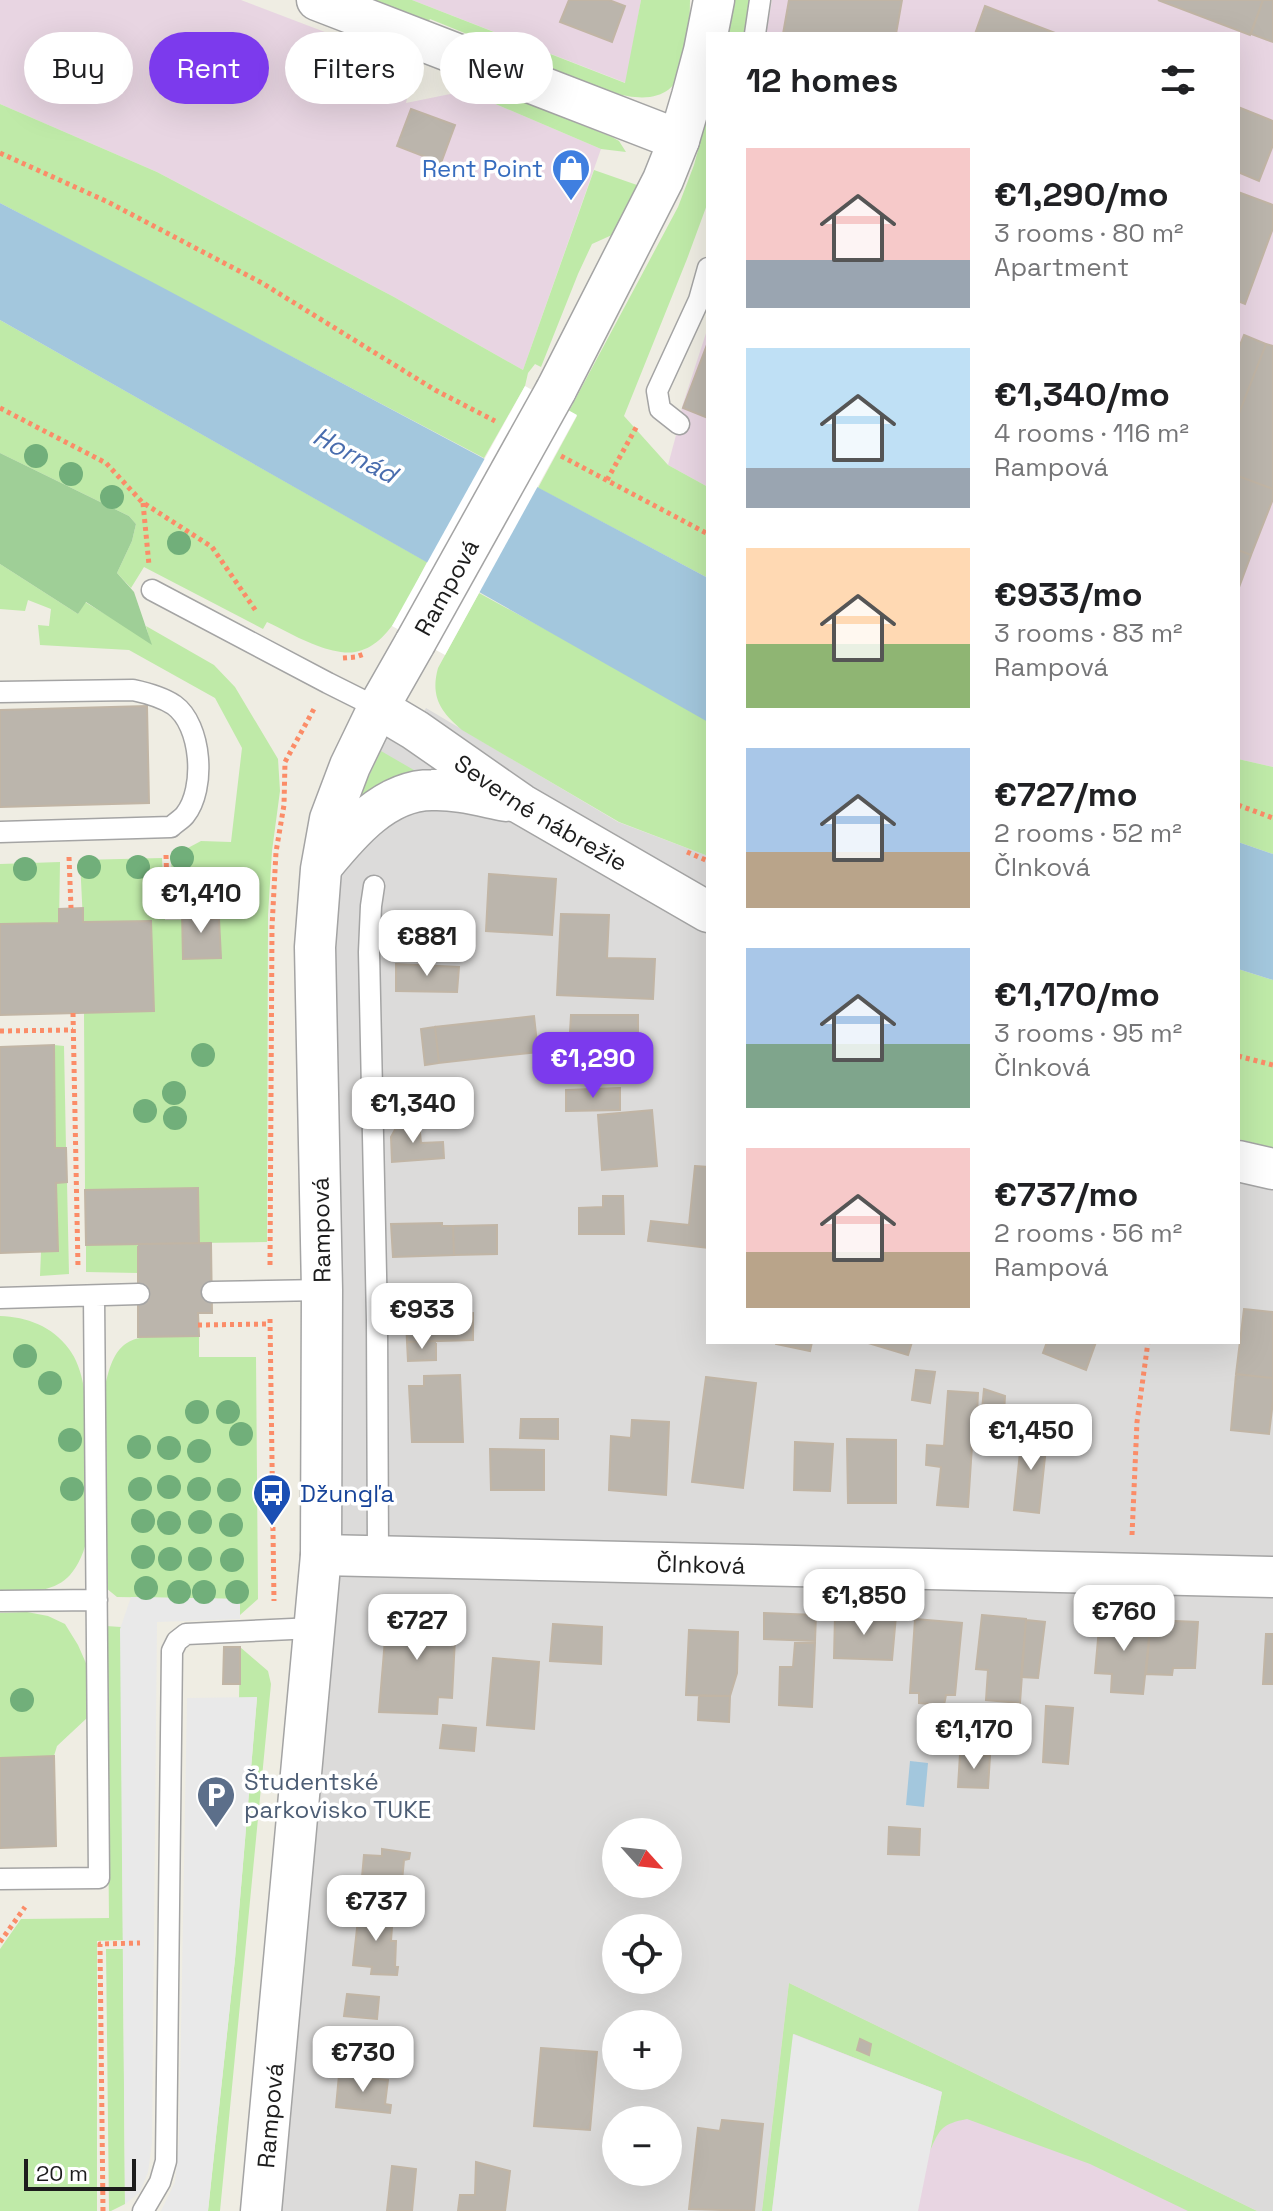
<!DOCTYPE html>
<html lang="en">
<head>
<meta charset="utf-8">
<style>
	body { margin:0; font-family:"Space Grotesk",sans-serif; background:#f2f2f2; color:#202124; height:100vh; display:flex; flex-direction:column; font-size:30px; white-space:nowrap }
	* { box-sizing:border-box; margin:0 }
	p { font-size:26px; color:#757577 }
	.icon { flex:none; width:44px; height:44px; fill:none; stroke:currentColor; stroke-width:2; stroke-linecap:round; stroke-linejoin:round }
	.map { position:relative; flex:1; overflow:hidden }
	.drawer { position:absolute; left:706px; top:32px; width:534px; height:1312px; display:flex; flex-direction:column; background:#fff; border-radius:0px; box-shadow:0 8px 32px #0002 }
	.drawer>* { flex:none }
	.hud { position:absolute; left:24px; top:32px; width:562px; height:72px; display:flex; gap:16px }
	.needle { width:52px; rotate:117deg }
	.fabs { position:absolute; left:602px; top:1818px; display:grid; gap:16px }
	.fabs a { display:grid; place-items:center; width:80px; height:80px; border-radius:50%; background:#fff; box-shadow:0 8px 32px #0002; font-size:40px }
	.scale { position:absolute; left:24px; bottom:20px; width:112px; box-sizing:border-box; padding-left:8px; border:4px solid #1d1d1d; border-top:0; font-size:22px; line-height:28px; white-space:nowrap; color:#1d1d1d; -webkit-text-stroke:6px #fff; paint-order:stroke }
	.price { position:absolute; translate:-50% -68px; padding:0 18px; border-radius:16px; background:#fff; color:#222; font-size:26px; line-height:52px; filter:drop-shadow(0 2px 4px #0008) }
	.price::after { content:''; position:absolute; left:50%; top:48px; width:24px; height:18px; margin-left:-12px; background:inherit; clip-path:polygon(0 0,100% 0,50% 100%) }
	.price.selected { background:#7c3aed; color:#fff }
	ul { padding:0; list-style:none }
	li { display:flex; align-items:center; gap:24px; height:200px; padding:0 40px }
	li span { display:grid; place-items:center; flex:none; width:224px; height:160px; border-radius:0px; color:#555 }
	li>.icon { margin-inline-start:auto }
	span .icon { width:96px; height:96px; fill:#fffc; stroke-width:1 }
	li b { font-size:34px }
	h2 { display:flex; justify-content:space-between; align-items:center; height:96px; padding:0 40px; font-size:34px }
	.tag { padding:0 28px; border-radius:36px; background:#fff; box-shadow:0 8px 32px #0002; font-size:28px; line-height:72px }
	.tag.selected { background:#7c3aed; color:#fff }
	.map>svg:first-child { display:block }
	.residential { fill:#dcdbda; fill-rule:evenodd }
	.industrial { fill:#e8d5e2 }
	.grass { fill:#bfeaa8 }
	.forest { fill:#9fcf97 }
	.parking { fill:#e9e9e9 }
	.water { fill:#a3c7dd }
	.pier { fill:#fff }
	.building { fill:#bbb5ac; stroke:#c1b5a5; stroke-width:2 }
	.lines { fill:none; stroke-linecap:round; stroke-linejoin:round }
	.service-casing { stroke:#a4a4a4; stroke-width:23 }
	.minor-casing { stroke:#a4a4a4; stroke-width:43 }
	.path { stroke:#fb8c68; stroke-width:5; stroke-dasharray:4 4; stroke-linecap:butt }
	.service { stroke:#fff; stroke-width:20 }
	.minor { stroke:#fff; stroke-width:40 }
	.minor-bridge-casing { stroke:#a4a4a4; stroke-width:43; stroke-linecap:butt }
	.minor-bridge { stroke:#fff; stroke-width:40 }
	.tree { fill:#71af7a }
	.labels { text-anchor:middle; dominant-baseline:central; stroke-width:7; stroke-linejoin:round; paint-order:stroke }
	.shop-label { font-size:24px; fill:#366cbe; stroke:#fff; text-anchor:end }
	.street-label { font-size:24px; fill:#1d1d1d; stroke:#fff }
	.transit-label { font-size:24px; fill:#164399; stroke:#fff; text-anchor:start }
	.service-label { font-size:24px; fill:#4e5e75; stroke:#fff; text-anchor:start }
	.water-label { font-size:26px; font-style:italic; fill:#496dae; stroke:#fff }
</style>
</head>
<body>
<div class="map">
<svg width="1273" height="2211" viewBox="0 0 1273 2211">
	<rect width="100%" height="100%" fill="#efede3"/>
	<path class="residential" d="M378 708 415 730 426 708 618 822 708 856V1342H1238V1139L1273 1148V2211H1257L789 1983 762 2211H261L297 1824 315 947ZM616 1832H668V1884H616ZM616 1928H668V1980H616ZM616 2024H668V2076H616ZM616 2120H668V2172H616Z"/>
	<path class="industrial" d="M0 0H241L414 66 406 103 465 91 601 149 523 370 394 297 157 172 0 104Z
		M412 0H641L626 83Z
		M772 0H1273V767L1238 759V34H766Z
		M708 327V487L668 465 679 424 682 407Z
		M789 1983 1257 2211H762Z"/>
	<path class="grass" d="M366 0H412L625 83 641 0H690C689 61 688 115 610 92L430 19 427 24Z
		M732 0H753L747 34H726Z
		M479 84 612 137 619 141 626 152 601 149 465 91 471 85Z
		M0 104 157 172 394 297 523 370 594 170 637 185 621 228 612 235 592 244 578 274 541 367 535 364 528 373 525 386 484 458 0 203Z
		M708 113V202L687 259 624 416 668 465 708 487V578L538 488 577 416 569 411 678 207 694 165Z
		M0 320 427 562C411 592 392 646 355 652 344 654 329 650 318 646 301 640 284 630 267 622L263 629 144 567 131 588 117 573 132 541 136 524 129 516 0 453Z
		M0 564 78 614 85 602 150 641 146 626 214 665 235 687 278 759 280 791 272 851 268 915 267 1242 199 1243 198 1188 85 1190 84 1013 154 1011 151 921 83 922 80 860 162 858 165 920 219 919H211V911L173 910 171 857 201 841 231 842 242 748 215 698 129 650 40 645 38 625 49 626 51 609 28 600 25 611 0 609Z
		M479 593 708 718V856L619 822 462 730C441 712 430 697 438 668Z
		M381 751 419 773 355 805Z
		M1238 759 1273 767V854L1238 842Z
		M60 862 59 923 0 924V864Z
		M1238 969 1273 980V1148L1238 1139Z
		M54 1045 64 1046 66 1148H55Z
		M67 1182 69 1274 40 1276 41 1252 58 1251 56 1183Z
		M138 1244V1273L86 1272V1245Z
		M0 1316C27 1317 52 1326 69 1349 93 1381 86 1443 86 1481 87 1499 89 1519 87 1536 86 1549 78 1566 70 1575 53 1594 23 1592 0 1592Z
		M199 1336V1357H256L258 1599 240 1615V1599L117 1597 106 1588 103 1399C114 1326 136 1337 199 1336Z
		M27 1612 48 1616 65 1624 78 1645 89 1670 87 1718 57 1746 54 1756 0 1758V1613Z
		M106 1626 121 1627 123 1940 97 1941V2211H0V1949L21 1919 109 1918Z
		M240 1647 268 1671 271 1684 220 2211H208L235 1959 257 1698H239Z
		M106 1949H123L125 2204 111 2211H109Z
		M789 1983 1257 2211H1188L1090 2164 967 2119C942 2124 940 2128 930 2151L942 2092 794 2034 772 2211H762Z"/>
	<path class="forest" d="M0 453 129 516 136 524 132 541 117 573 134 592 152 645 86 602 78 614 0 564Z"/>
	<path class="parking" d="M131 1597 240 1599V1619L157 1622 152 2143 148 2172 140 2192 125 2204 120 1629Z
		M257 1697 235 1959 208 2211H161L175 2182 179 2140 187 1698Z
		M793 2034 942 2092 918 2211H772Z"/>
	<path class="water" d="M0 203 154 283 708 578V722L0 320Z
		M1238 842 1273 854V980L1238 969Z
		M910 1761 928 1763 924 1807 906 1805Z"/>
	<path class="pier" d="M525 386 577 415 445 655 392 626Z"/>
	<path class="building" d="M569 0H609L625 6 612 42 560 22Z
		M789 0H902L896 34H783Z
		M1158 0H1263L1250 35Z
		M1263 0H1273V42L1251 34Z
		M985 6 1055 33 1054 34H975Z
		M1238 107 1273 121V145L1259 181 1238 172Z
		M411 109 455 125 441 163 397 146Z
		M1238 192 1273 205V228L1245 304 1238 301Z
		M1244 335 1266 344 1238 416V350Z
		M708 342V418L683 408Z
		M1266 344 1273 346V489L1238 476V416Z
		M1238 476 1273 489V499L1251 555 1238 550Z
		M1238 550 1251 555 1238 590Z
		M147 706 149 803 0 807V710Z
		M489 874 556 879 552 935 486 931Z
		M83 908V922L151 921 154 1011 0 1015V924L59 923V909Z
		M211 910V919H219L221 958 183 959 182 911Z
		M561 914 609 915 607 958 655 959 653 999 557 995Z
		M396 964 459 967 457 992 396 991Z
		M571 1015H638V1036H585V1033L570 1032Z
		M534 1016 538 1052 439 1063 435 1027Z
		M435 1027 439 1063 425 1065 421 1029Z
		M568 1040 648 1041 647 1072H566Z
		M54 1045 55 1148H66L67 1182 56 1183 58 1251 0 1253V1047Z
		M620 1088V1110L566 1111V1090Z
		M652 1110 657 1166 602 1170 598 1115Z
		M419 1123 421 1143 443 1142 444 1158 392 1162 391 1137 397 1126Z
		M695 1166 708 1167V1248L648 1241 651 1221 689 1225Z
		M198 1188 199 1243 86 1245 85 1190Z
		M603 1196H623L624 1234H579V1208L603 1207Z
		M442 1223V1226H453L454 1255 393 1257 391 1224Z
		M497 1225V1254L454 1255 453 1226Z
		M211 1243 212 1313H198L199 1336 138 1337V1244Z
		M1244 1309 1273 1312V1378L1236 1374Z
		M473 1313V1340L407 1342 406 1316Z
		M407 1342H436V1360L408 1361Z
		M776 1342H812L810 1351 776 1344Z
		M865 1342H912L908 1355Z
		M1047 1342H1096L1086 1370 1043 1353Z
		M916 1370 935 1372 930 1403 912 1400Z
		M1236 1374 1273 1378V1401L1269 1434 1231 1430Z
		M460 1375 463 1442H412L409 1386H424V1376Z
		M706 1377 756 1383 743 1488 692 1482Z
		M984 1389 1005 1396 1004 1413 982 1410Z
		M948 1391 978 1393 977 1416 974 1415 968 1507 937 1505 941 1467 926 1465 927 1445 944 1446Z
		M521 1419H558V1439L520 1438Z
		M632 1420 669 1422 666 1495 609 1490 611 1436 631 1438Z
		M1029 1427 1048 1429 1039 1513 1014 1510 1020 1452H1025Z
		M847 1439 896 1440V1503H848Z
		M795 1442 833 1444 830 1491 794 1490Z
		M490 1449 544 1450V1490H491Z
		M393 1610 456 1618 452 1698 438 1697 437 1714 379 1712 387 1615Z
		M764 1613 816 1615 815 1641 764 1639Z
		M835 1615 896 1616 892 1660 834 1658Z
		M982 1615 1026 1619 1020 1703 986 1700 988 1670 976 1669Z
		M1100 1617 1151 1620 1143 1694 1111 1692 1112 1674 1095 1673Z
		M915 1619 962 1623 955 1695H946L944 1705 919 1703V1693H910Z
		M1026 1620 1045 1622 1038 1678 1021 1677Z
		M1151 1620 1198 1622 1195 1668H1173L1172 1675 1146 1674Z
		M553 1624 602 1627 601 1664 550 1661Z
		M689 1630 738 1632 737 1673 730 1696 686 1695Z
		M1266 1634H1273V1684H1263Z
		M795 1643H815L812 1707 779 1705 780 1667H793Z
		M224 1647H240V1684H223Z
		M493 1658 539 1662 534 1729 487 1725Z
		M699 1696H730L729 1722 698 1720Z
		M1046 1706 1073 1708 1068 1764 1043 1762Z
		M443 1725 476 1728 474 1751 440 1748Z
		M960 1754 990 1756 988 1788 958 1787Z
		M54 1756 56 1846 0 1848V1758Z
		M889 1827 920 1829 919 1855 888 1854Z
		M382 1849 410 1853 409 1859 404 1860 399 1913 359 1910 364 1855 382 1856Z
		M359 1910 393 1913 391 1941H396L395 1967H398L397 1975 371 1974 372 1967 353 1965Z
		M347 1994 379 1997 377 2019 344 2016Z
		M860 2039 871 2044 869 2055 857 2050Z
		M541 2048 597 2052 590 2130 534 2126Z
		M339 2075 388 2080 385 2104 391 2105 390 2113 336 2107Z
		M722 2120 763 2124 754 2211 689 2209 698 2128 720 2131Z
		M476 2162 510 2171 505 2211H458L460 2195H475Z
		M392 2166 416 2169 412 2211H387Z"/>
	<g class="lines">
		<defs>
			<path id="service" d="M755 34 760 0
				M679 424 660 409 657 391 699 300 708 268
				M152 590 328 683 378 708
				M0 692 133 690C147 693 162 697 174 705 202 725 206 789 185 815 182 819 175 823 171 827L0 832
				M374 886 371 906 369 952 377 1320 378 1557
				M212 1292 322 1290
				M0 1298 139 1294
				M0 1601 97 1600
				M0 1879 99 1878 94 1296
				M143 2211 160 2182 166 2161 172 1651 177 1641 186 1634 314 1628"/>
			<g id="minor">
				<path d="M317 0 679 140"/>
				<path d="M556 390 663 180 679 140 692 96 704 51 714 0"/>
				<path id="s1" d="M378 708 415 730 521 804 708 912"/>
				<path d="M323 865C350 832 385 790 432 790 457 789 481 796 506 801"/>
				<path d="M1238 1161 1273 1169"/>
				<path id="s2" d="M321 1555 1273 1577"/>
				<path id="s3" d="M261 2211 321 1555 322 1290 315 947 321 869 330 819 350 766 378 708 415 643"/>
			</g>
		</defs>
		<use href="#service" class="service-casing"/>
		<use href="#minor" class="minor-casing"/>
		<path class="path" d="M0 153 108 202 262 283 435 390 495 421
			M0 408 106 463 142 502 212 547 256 611
			M561 456 708 534
			M607 480 637 426
			M143 503 149 565
			M343 658 356 657 364 654
			M1238 805 1273 818
			M687 852 708 861
			M166 855 168 915 183 916
			M69 857 71 908
			M73 1013 78 1268
			M0 1031 73 1030
			M1238 1056 1273 1065
			M270 1265 272 927 276 852 284 805 285 762 315 707
			M270 1319 274 1601
			M198 1325 270 1324
			M1132 1535 1137 1422 1148 1342
			M0 1942 25 1907
			M103 2211 100 1944 140 1943"/>
		<use href="#service" class="service"/>
		<use href="#minor" class="minor"/>
		<defs>
			<g id="minor-bridge">
				<path id="s4" d="M415 643 556 390"/>
			</g>
		</defs>
		<use href="#minor-bridge" class="minor-bridge-casing"/>
		<use href="#minor-bridge" class="minor-bridge"/>
	</g>
	<g class="tree">
		<circle cx="36" cy="456" r="12"/>
		<circle cx="71" cy="474" r="12"/>
		<circle cx="112" cy="497" r="12"/>
		<circle cx="179" cy="543" r="12"/>
		<circle cx="182" cy="858" r="12"/>
		<circle cx="89" cy="867" r="12"/>
		<circle cx="138" cy="867" r="12"/>
		<circle cx="25" cy="869" r="12"/>
		<circle cx="203" cy="1055" r="12"/>
		<circle cx="174" cy="1093" r="12"/>
		<circle cx="145" cy="1111" r="12"/>
		<circle cx="175" cy="1118" r="12"/>
		<circle cx="25" cy="1356" r="12"/>
		<circle cx="50" cy="1383" r="12"/>
		<circle cx="197" cy="1412" r="12"/>
		<circle cx="228" cy="1412" r="12"/>
		<circle cx="241" cy="1434" r="12"/>
		<circle cx="70" cy="1440" r="12"/>
		<circle cx="139" cy="1447" r="12"/>
		<circle cx="169" cy="1448" r="12"/>
		<circle cx="199" cy="1451" r="12"/>
		<circle cx="169" cy="1487" r="12"/>
		<circle cx="72" cy="1489" r="12"/>
		<circle cx="140" cy="1489" r="12"/>
		<circle cx="199" cy="1489" r="12"/>
		<circle cx="229" cy="1490" r="12"/>
		<circle cx="143" cy="1521" r="12"/>
		<circle cx="200" cy="1522" r="12"/>
		<circle cx="169" cy="1523" r="12"/>
		<circle cx="231" cy="1525" r="12"/>
		<circle cx="143" cy="1557" r="12"/>
		<circle cx="170" cy="1559" r="12"/>
		<circle cx="200" cy="1559" r="12"/>
		<circle cx="232" cy="1560" r="12"/>
		<circle cx="146" cy="1588" r="12"/>
		<circle cx="179" cy="1592" r="12"/>
		<circle cx="204" cy="1592" r="12"/>
		<circle cx="237" cy="1592" r="12"/>
		<circle cx="22" cy="1700" r="12"/>
	</g>
	<defs>
		<symbol id="shop-pin" viewBox="-11 -11 22 30"><path d="M0 17L-7.5 6A9.5 9.5 0 1 1 7.5 6Z" fill="#3f7fe0" stroke="#fff"/><path d="M-5-2.5h2.3a2.7 3.5 0 0 1 5.4 0H5L5.5 6h-11ZM-1.5-2.5h3a1.5 2.3 0 0 0-3 0Z" fill="#fff"/></symbol>
		<symbol id="bus-pin" viewBox="-11 -11 22 30"><path d="M0 17L-7.5 6A9.5 9.5 0 1 1 7.5 6Z" fill="#1a4fb4" stroke="#fff"/><path d="M-5-6H5V4H4V6H2V4H-2V6H-4V4H-5ZM-3.5-4V0h7V-4ZM-3.5 1.2v1.5H-2V1.2ZM2 1.2v1.5H3.5V1.2Z" fill="#fff"/></symbol>
		<symbol id="parking-pin" viewBox="-11 -11 22 30"><path d="M0 17L-7.5 6A9.5 9.5 0 1 1 7.5 6Z" fill="#5c6f8a" stroke="#fff"/><path d="M-3.5-5.5H1a3.5 3.5 0 0 1 0 7H-1V5.5H-3.5ZM-1-3.4V-.6H.8a1.4 1.4 0 0 0 0-2.8Z" fill="#fff"/></symbol>
	</defs>
	<g fill-rule="evenodd">
		<use href="#shop-pin" x="549" y="146" width="44" height="60"/>
		<use href="#bus-pin" x="250" y="1471" width="44" height="60"/>
		<use href="#parking-pin" x="194" y="1773" width="44" height="60"/>
	</g>
	<g class="labels">
		<g class="shop-label">
			<text x="543" y="168">Rent Point</text>
		</g>
		<g class="street-label">
			<text stroke="none"><textPath href="#s4" startOffset="64">Rampová</textPath></text>
			<text stroke="none"><textPath href="#s1" startOffset="194">Severné nábrežie</textPath></text>
			<text transform="translate(321 1230) rotate(-91)">Rampová</text>
			<text stroke="none"><textPath href="#s2" startOffset="380">Člnková</textPath></text>
			<text stroke="none"><textPath href="#s3" startOffset="96">Rampová</textPath></text>
		</g>
		<g class="transit-label">
			<text x="300" y="1493">Džungľa</text>
		</g>
		<g class="service-label">
			<text x="244" y="1781">Študentské<tspan x="244" dy="28">parkovisko TUKE</tspan></text>
		</g>
		<g class="water-label">
			<text transform="translate(355 455) rotate(28)">Hornád</text>
		</g>
	</g>
</svg>
<div class="fabs">
<a><svg class="needle" viewBox="-14 -14 28 28"><path d="M0-13l5 13h-10z" fill="#e53935"/><path d="M0 13l5-13h-10z" fill="#757577"/></svg></a>
<a><svg class="icon" aria-label="locate" viewBox="0 0 24 24"><circle cx="12" cy="12" r="6"/><path d="M12 2v4M12 18v4M2 12h4M18 12h4"/></svg></a>
<a>+</a>
<a>−</a>
</div>
<div class="scale">20 m</div>
<b class="price" style="left:201px;top:935px">€1,410</b>
<b class="price" style="left:427px;top:978px">€881</b>
<b class="price selected" style="left:593px;top:1100px">€1,290</b>
<b class="price" style="left:413px;top:1145px">€1,340</b>
<b class="price" style="left:422px;top:1351px">€933</b>
<b class="price" style="left:1031px;top:1472px">€1,450</b>
<b class="price" style="left:864px;top:1637px">€1,850</b>
<b class="price" style="left:1124px;top:1653px">€760</b>
<b class="price" style="left:417px;top:1662px">€727</b>
<b class="price" style="left:974px;top:1771px">€1,170</b>
<b class="price" style="left:376px;top:1943px">€737</b>
<b class="price" style="left:363px;top:2094px">€730</b>
<div class="hud">
<a class="tag">Buy</a>
<a class="tag selected">Rent</a>
<a class="tag">Filters</a>
<a class="tag">New</a>
</div>
<section class="drawer">
<h2>12 homes<svg class="icon" aria-label="filters" viewBox="0 0 24 24"><path d="M4 7h16M4 17h16"/><circle cx="9" cy="7" r="2"/><circle cx="15" cy="17" r="2"/></svg></h2>
<ul>
<li><span style="background:linear-gradient(#f6c9c9 70%,#9aa5b1 0)"><svg class="icon" aria-label="home" viewBox="0 0 24 24"><path d="M3 11l9-7 9 7M6 9v11h12V9"/></svg></span><div><b>€1,290/mo</b><p>3 rooms · 80 m²</p><p>Apartment</p></div></li>
<li><span style="background:linear-gradient(#bfe0f5 75%,#9aa5b1 0)"><svg class="icon" aria-label="home" viewBox="0 0 24 24"><path d="M3 11l9-7 9 7M6 9v11h12V9"/></svg></span><div><b>€1,340/mo</b><p>4 rooms · 116 m²</p><p>Rampová</p></div></li>
<li><span style="background:linear-gradient(#ffd9b3 60%,#8fb573 0)"><svg class="icon" aria-label="home" viewBox="0 0 24 24"><path d="M3 11l9-7 9 7M6 9v11h12V9"/></svg></span><div><b>€933/mo</b><p>3 rooms · 83 m²</p><p>Rampová</p></div></li>
<li><span style="background:linear-gradient(#a9c7e8 65%,#b9a48a 0)"><svg class="icon" aria-label="home" viewBox="0 0 24 24"><path d="M3 11l9-7 9 7M6 9v11h12V9"/></svg></span><div><b>€727/mo</b><p>2 rooms · 52 m²</p><p>Člnková</p></div></li>
<li><span style="background:linear-gradient(#a9c7e8 60%,#7fa58c 0)"><svg class="icon" aria-label="home" viewBox="0 0 24 24"><path d="M3 11l9-7 9 7M6 9v11h12V9"/></svg></span><div><b>€1,170/mo</b><p>3 rooms · 95 m²</p><p>Člnková</p></div></li>
<li><span style="background:linear-gradient(#f6c9c9 65%,#b9a48a 0)"><svg class="icon" aria-label="home" viewBox="0 0 24 24"><path d="M3 11l9-7 9 7M6 9v11h12V9"/></svg></span><div><b>€737/mo</b><p>2 rooms · 56 m²</p><p>Rampová</p></div></li>
</ul>
</section>
</div>
</body>
</html>
